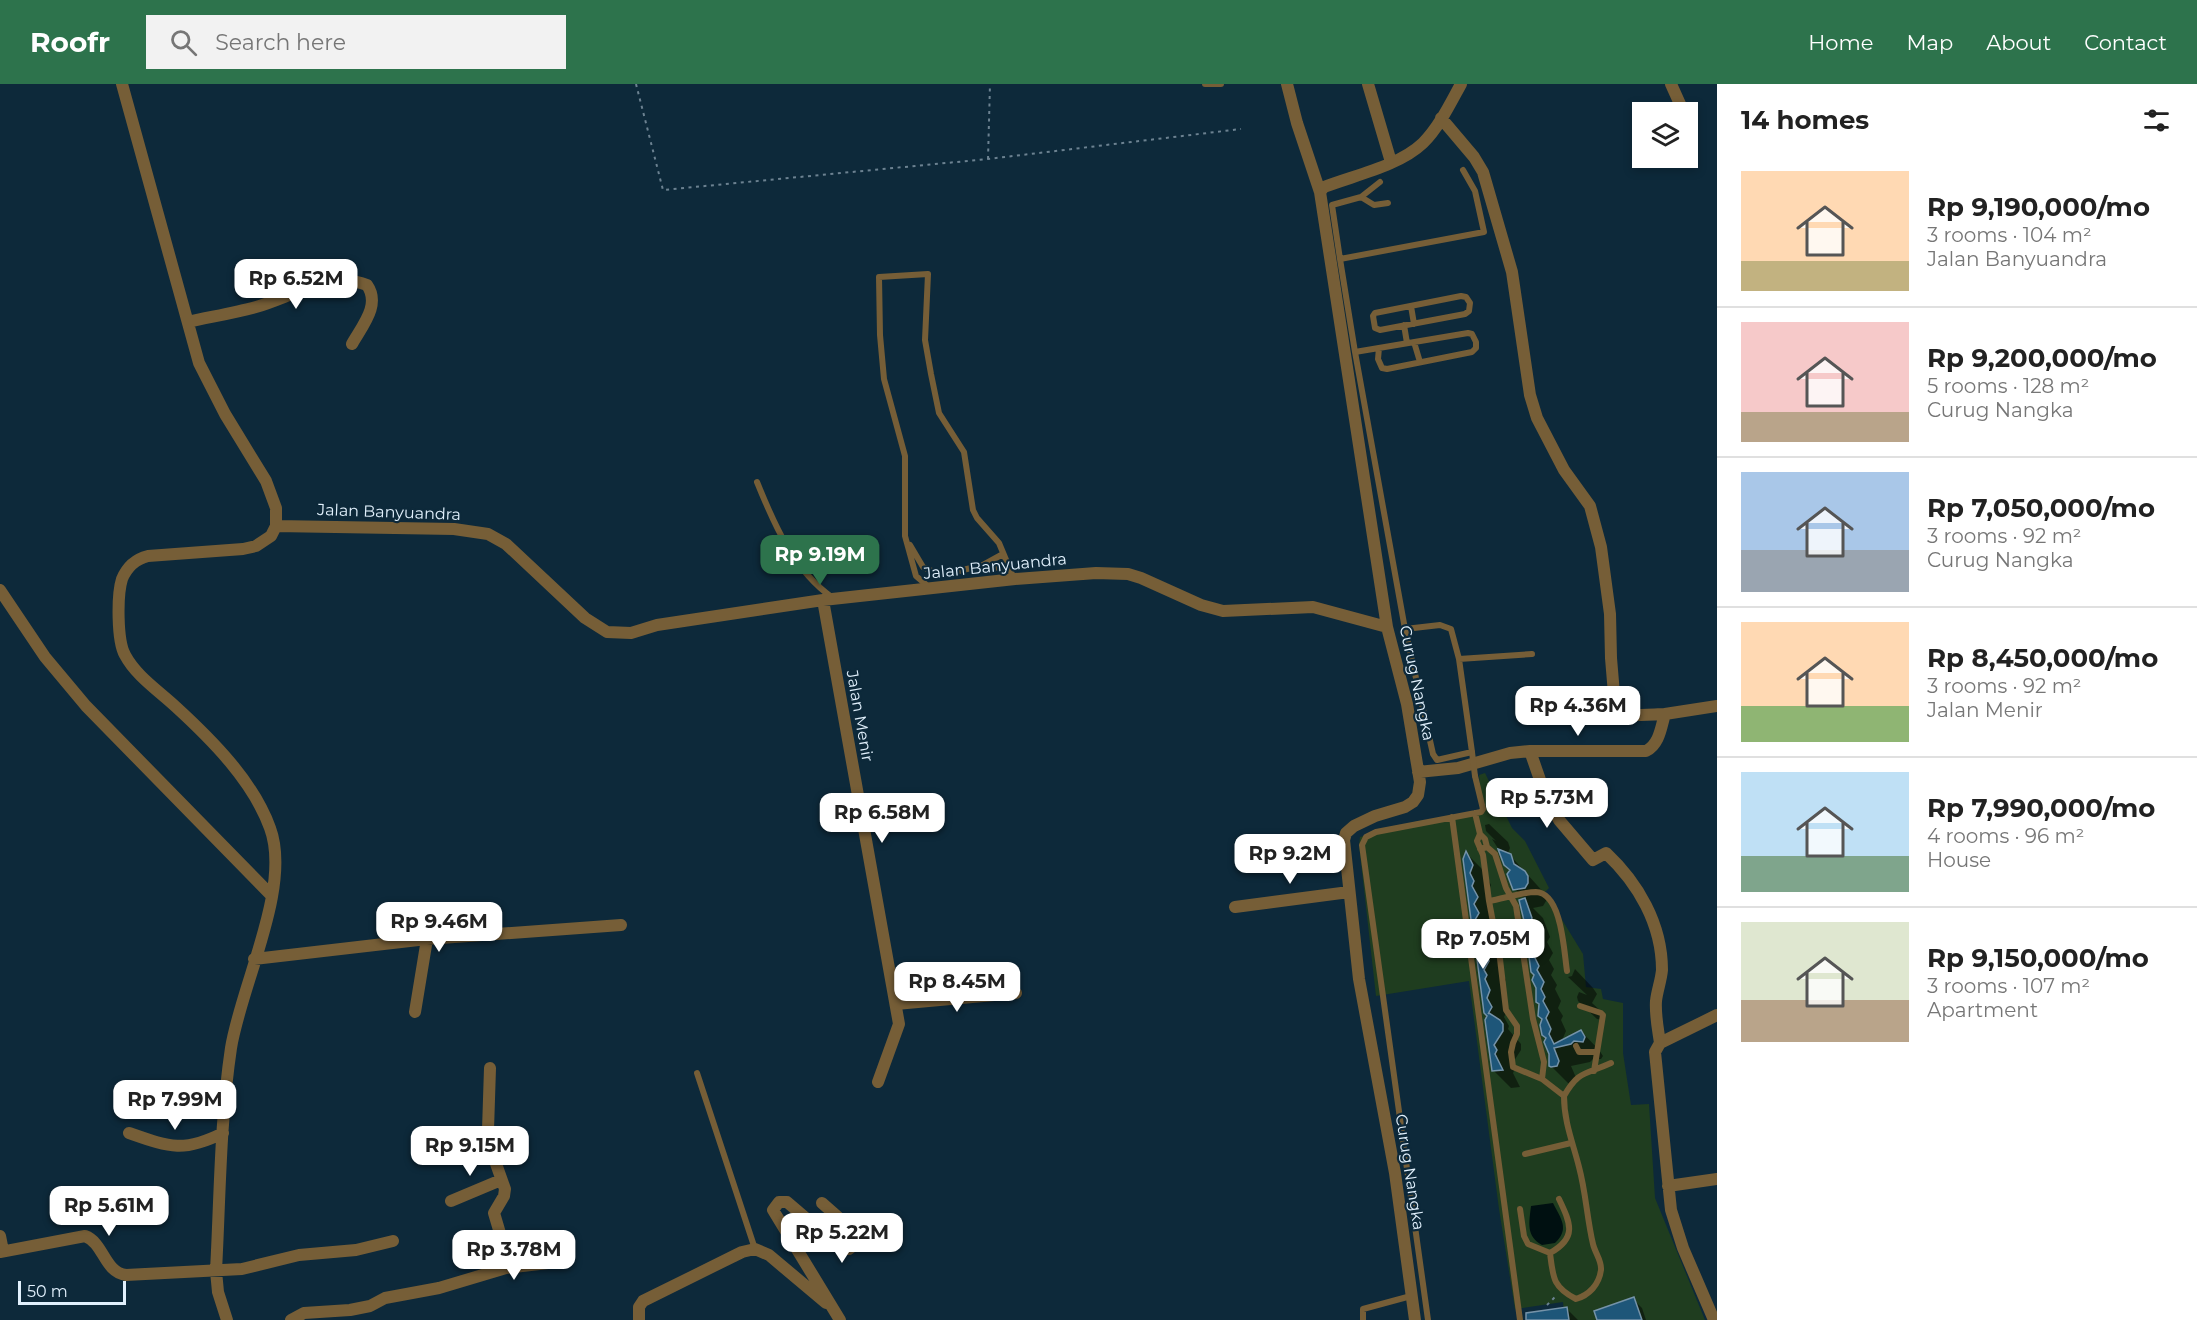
<!DOCTYPE html>
<html lang="en">
<head>
<meta charset="utf-8">
<style>
	body { margin:0; font-family:Montserrat,sans-serif; background:#f2f2f2; color:#222; height:100vh; display:flex; flex-direction:column; font-size:22px; white-space:nowrap }
	* { box-sizing:border-box; margin:0 }
	p { font-size:20px; color:#767676 }
	.icon { flex:none; width:33px; height:33px; fill:none; stroke:currentColor; stroke-width:2; stroke-linecap:round; stroke-linejoin:round }
	.map { position:relative; flex:1; overflow:hidden }
	.panel { display:flex; flex-direction:column; background:#fff; width:480px }
	.panel>* { flex:none }
	.fabs { position:absolute; left:1632px; top:18px; display:grid; gap:12px }
	.fabs a { display:grid; place-items:center; width:66px; height:66px; border-radius:0px; background:#fff; box-shadow:0 3px 9px #0003; font-size:30px }
	.scale { position:absolute; left:18px; bottom:15px; width:108px; box-sizing:border-box; padding-left:6px; border:3px solid #e1f0fc; border-top:0; font-size:16px; line-height:21px; white-space:nowrap; color:#e1f0fc; -webkit-text-stroke:4px #0d293a; paint-order:stroke }
	.price { position:absolute; translate:-50% -51px; padding:0 14px; border-radius:12px; background:#fff; color:#222; font-size:20px; line-height:39px; filter:drop-shadow(0 2px 3px #0008) }
	.price::after { content:''; position:absolute; left:50%; top:36px; width:18px; height:14px; margin-left:-9px; background:inherit; clip-path:polygon(0 0,100% 0,50% 100%) }
	.price.active { background:#2d734c; color:#fff }
	ul { padding:0; list-style:none }
	li { display:flex; align-items:center; gap:18px; height:150px; padding:0 24px }
	li+li { border-top:2px solid #e0e0e0 }
	li span { display:grid; place-items:center; flex:none; width:168px; height:120px; border-radius:0px; color:#555 }
	li>.icon { margin-inline-start:auto }
	span .icon { width:72px; height:72px; fill:#fffc; stroke-width:1 }
	li b { font-size:26px }
	h2 { display:flex; justify-content:space-between; align-items:center; height:72px; padding:0 24px; font-size:26px }
	header { display:flex; align-items:center; gap:36px; box-sizing:border-box; height:84px; padding:0 30px; background:#2d734c; color:#fff }
	header strong { font-size:28px }
	nav { display:flex; gap:33px; margin-inline-start:auto; font-size:21px }
	.search { width:420px; height:54px; background:#f2f2f2; display:flex; align-items:center; gap:15px; box-sizing:border-box; padding:0 21px; border-radius:0px; color:#767676; font-size:22px }
	main { display:flex; flex:1; min-height:0 }
	.map>svg:first-child { display:block }
	.green { fill:#1f3d1f }
	.water { fill:#001011 }
	.shadow { fill:#0007 }
	.building { fill:#1e5679; stroke:#7593a9; stroke-width:1.5 }
	.lines { fill:none; stroke-linecap:round; stroke-linejoin:round }
	.path { stroke:#6c8291; stroke-width:2; stroke-dasharray:3 4.5; stroke-linecap:butt }
	.service { stroke:#765e37; stroke-width:6 }
	.minor { stroke:#765e37; stroke-width:12 }
	.service-bridge { stroke:#765e37; stroke-width:6 }
	.labels { text-anchor:middle; dominant-baseline:central; stroke-width:4.5; stroke-linejoin:round; paint-order:stroke }
	.street-label { font-size:16px; fill:#e1f0fc; stroke:#0d293a }
</style>
</head>
<body>
<header>
<strong>Roofr</strong>
<div class="search"><svg class="icon" aria-label="search" viewBox="0 0 24 24"><circle cx="10" cy="10" r="6"/><path d="M15 15l6 6"/></svg>Search here</div>
<nav><a>Home</a><a>Map</a><a>About</a><a>Contact</a></nav>
</header>
<main>
<div class="map">
<svg width="1717" height="1236" viewBox="0 0 1717 1236">
	<rect width="100%" height="100%" fill="#0d293a"/>
	<path class="green" d="M1485 689 1512 744 1525 757 1549 804 1545 808 1583 870 1586 903 1601 905 1603 915 1623 919V969L1631 1021 1649 1020 1655 1114 1705 1236H1565L1563 1218 1515 1225 1499 1125 1469 897 1376 912 1359 761 1360 753 1414 738 1482 726 1479 691Z"/>
	<path class="water" d="M1553 1119C1561 1135 1570 1145 1555 1159L1542 1161C1526 1152 1529 1139 1531 1122Z"/>
	<path class="shadow" d="M1489 740 1508 758 1510 764 1508 769 1546 811V817L1543 822 1533 824 1543 834 1550 853 1547 858 1553 869 1549 876 1554 885 1551 891 1557 901 1555 905 1561 917 1558 924 1563 932 1561 936 1566 947 1563 954 1565 956 1581 947 1599 966 1603 972 1601 975H1593L1590 978 1571 982 1577 996 1570 1001 1550 981 1536 891 1520 817 1526 816 1515 805 1512 786 1492 755 1496 757 1486 747 1485 741Z
		M1467 770 1484 787 1491 801 1488 808 1489 821 1495 832 1491 840 1496 848 1493 855 1497 863 1495 868 1501 879 1499 883 1506 896 1501 905 1508 925 1504 933 1509 942 1508 945 1521 960V966L1512 980 1515 985 1513 989 1520 1003 1511 1004 1493 986 1489 932 1485 928 1480 869 1477 866Z
		M1575 885 1593 904 1597 910 1592 919 1603 929 1604 936 1597 935 1578 917 1577 913 1579 908 1587 911 1568 893 1572 892Z
		M1633 1215 1642 1224 1646 1236H1599Z
		M1567 1225 1578 1236H1527Z"/>
	<path class="building" d="M1498 765 1511 770 1514 780 1525 787 1528 792V799L1525 804 1513 806 1507 790 1510 786 1504 781Z
		M1466 767 1473 781 1470 789 1474 797 1472 802 1478 813 1474 820 1479 829 1475 836 1480 844 1478 848 1483 860 1482 864 1489 877 1484 886 1487 891 1485 895 1490 906 1487 914 1492 923 1488 930 1489 929 1500 936 1503 940V947L1494 961 1497 966 1495 970 1503 986 1492 987 1485 936 1487 932 1484 929 1477 875 1479 869 1475 866 1463 775Z
		M1525 814 1532 834 1530 839 1535 850 1532 857 1536 866 1534 872 1539 882 1537 886 1544 898 1541 905 1545 913 1543 917 1549 928 1546 934 1551 945 1549 950 1554 960 1581 946 1585 953 1583 958 1574 957 1571 960 1554 964 1559 977 1557 982 1551 983 1549 982V970L1544 958 1546 954 1542 951 1540 941 1542 935 1538 932 1539 920 1536 918V904L1532 896 1534 891 1531 888 1525 841 1519 816Z
		M1634 1213 1642 1236H1597L1594 1227Z
		M1567 1223 1569 1236H1526V1229Z"/>
	<g class="lines">
		<path class="path" d="M636 0 663 106 988 75 1241 45
			M988 75 990 0
			M1547 1221 1555 1213"/>
		<path class="service" d="M1205 0H1221
			M1361 113 1380 98
			M1340 175 1332 121 1361 113 1374 121 1388 119
			M1461 212 1466 213 1470 219 1469 227 1465 230 1380 246 1375 244 1373 232 1375 229Z
			M1411 222 1414 240
			M1404 241 1407 259
			M1414 258 1420 278
			M1379 264 1378 275 1382 284 1387 285 1472 268 1476 264V258L1472 250 1468 249 1355 268 1405 545 1433 670 1437 676 1472 668 1459 575 1451 545 1440 541 1405 545
			M1355 268 1340 175 1484 148 1475 107 1463 86
			M757 398C774 440 794 487 833 514
			M910 461 923 483 932 487H959L983 481 1003 470
			M983 481 1010 486
			M930 504 916 492 905 452V372L884 295 880 251 879 193 928 190 925 256 931 290 939 329 964 368 973 426 977 434 999 459 1014 495
			M1459 575 1532 570
			M1475 729 1480 750
			M1452 733 1520 1236
			M1480 765 1487 763 1485 755 1480 750 1477 757 1483 771 1489 817 1500 875 1506 926 1517 942V950L1513 959 1511 968 1513 983 1542 995 1544 978 1533 935 1516 822 1506 804 1495 770 1487 763
			M1489 817C1502 815 1523 808 1536 808 1562 809 1564 868 1567 887
			M1580 922 1601 929 1603 931 1594 987
			M1576 962 1579 968H1596
			M697 989 755 1165
			M1542 995 1564 1012C1564 1038 1573 1059 1579 1083 1586 1109 1587 1135 1593 1160 1595 1169 1602 1177 1601 1186 1599 1201 1589 1211 1576 1215 1553 1203 1553 1194 1550 1169 1577 1154 1571 1140 1559 1115
			M1564 1012C1579 986 1585 991 1611 979
			M1525 1070 1571 1059
			M1520 1125 1524 1152 1528 1160 1550 1169
			M1363 1236V1225L1411 1212
			M1428 1236 1362 761 1366 753 1376 748 1481 728 1483 725 1475 692"/>
		<path class="minor" d="M122 0 199 279 225 330 266 397 276 424V442L271 452 256 462 243 465 148 472C136 475 127 483 122 495 117 511 117 557 125 571 136 592 159 607 176 623 212 656 253 697 270 744 292 803 241 901 231 964 220 1038 220 1113 216 1187L218 1208 227 1236
			M1287 0 1297 39 1320 108
			M1368 0 1391 78
			M1671 0 1680 20
			M1441 34 1474 73 1483 88 1512 188 1530 311 1537 334 1564 386 1590 422 1601 463 1610 530 1611 574 1615 622C1623 635 1650 630 1665 630
			M188 238C210 233 234 229 256 223 289 214 332 186 367 201 381 221 362 242 352 260
			M276 442 454 445 488 450 506 460 585 534 607 548 631 549 657 541 823 516 1015 495 1096 489 1128 490 1141 494 1201 521 1223 527 1313 523 1387 543
			M0 506 45 573 86 622 272 812
			M823 516 899 940 878 998
			M1530 667 1547 716 1559 736 1593 776 1606 769C1638 799 1662 840 1662 886 1661 897 1657 907 1656 917 1655 931 1658 945 1660 959
			M1418 688 1458 684 1510 669 1530 667H1646C1660 660 1661 642 1665 630L1717 622
			M1235 823 1349 808
			M254 875 427 855 621 841
			M896 920 1016 909
			M415 928 427 855
			M129 1049C169 1063 183 1069 223 1049
			M1668 1102 1717 1095
			M451 1117 501 1096
			M822 1119 856 1149 857 1159 849 1165H842L787 1118H779L773 1126 840 1236
			M0 1152 3 1167
			M0 1168 85 1152C104 1159 104 1188 126 1191L242 1185 299 1171 356 1166 393 1157
			M506 1184 548 1179
			M291 1236 304 1229 350 1226 370 1222 385 1214 439 1204 506 1184 502 1156 494 1129 504 1112 505 1105 489 1060 488 1046 490 984
			M639 1236V1223L643 1217 742 1168 755 1165 769 1171 826 1219
			M1415 1236 1395 1089 1359 895 1344 756 1346 749 1354 742 1375 732 1405 723 1413 718 1418 711 1420 698 1407 620 1387 543 1320 108 1324 103C1355 91 1399 82 1423 59 1439 43 1450 20 1461 0
			M1714 1236 1683 1164 1671 1126 1655 968 1660 959 1717 931"/>
		<path class="service-bridge" d="M1472 668 1475 692"/>
	</g>
	<g class="labels">
		<g class="street-label">
			<text transform="translate(389 428) rotate(2)">Jalan Banyuandra</text>
			<text transform="translate(995 482) rotate(-6)">Jalan Banyuandra</text>
			<text transform="translate(1417 599) rotate(78)">Curug Nangka</text>
			<text transform="translate(860 632) rotate(80)">Jalan Menir</text>
			<text transform="translate(1410 1088) rotate(81)">Curug Nangka</text>
		</g>
	</g>
</svg>
<div class="fabs">
<a><svg class="icon" aria-label="layers" viewBox="0 0 24 24"><path d="M12 4l9 5-9 5-9-5zM3 14l9 5 9-5"/></svg></a>
</div>
<div class="scale">50 m</div>
<b class="price" style="left:296px;top:226px">Rp 6.52M</b>
<b class="price active" style="left:820px;top:502px">Rp 9.19M</b>
<b class="price" style="left:1578px;top:653px">Rp 4.36M</b>
<b class="price" style="left:1547px;top:745px">Rp 5.73M</b>
<b class="price" style="left:882px;top:760px">Rp 6.58M</b>
<b class="price" style="left:1290px;top:801px">Rp 9.2M</b>
<b class="price" style="left:439px;top:869px">Rp 9.46M</b>
<b class="price" style="left:1483px;top:886px">Rp 7.05M</b>
<b class="price" style="left:957px;top:929px">Rp 8.45M</b>
<b class="price" style="left:175px;top:1047px">Rp 7.99M</b>
<b class="price" style="left:470px;top:1093px">Rp 9.15M</b>
<b class="price" style="left:109px;top:1153px">Rp 5.61M</b>
<b class="price" style="left:842px;top:1180px">Rp 5.22M</b>
<b class="price" style="left:514px;top:1197px">Rp 3.78M</b>
</div>
<section class="panel">
<h2>14 homes<svg class="icon" aria-label="filters" viewBox="0 0 24 24"><path d="M4 7h16M4 17h16"/><circle cx="9" cy="7" r="2"/><circle cx="15" cy="17" r="2"/></svg></h2>
<ul>
<li><span style="background:linear-gradient(#ffd9b3 75%,#c2b280 0)"><svg class="icon" aria-label="home" viewBox="0 0 24 24"><path d="M3 11l9-7 9 7M6 9v11h12V9"/></svg></span><div><b>Rp 9,190,000/mo</b><p>3 rooms · 104 m²</p><p>Jalan Banyuandra</p></div></li>
<li><span style="background:linear-gradient(#f6c9c9 75%,#b9a48a 0)"><svg class="icon" aria-label="home" viewBox="0 0 24 24"><path d="M3 11l9-7 9 7M6 9v11h12V9"/></svg></span><div><b>Rp 9,200,000/mo</b><p>5 rooms · 128 m²</p><p>Curug Nangka</p></div></li>
<li><span style="background:linear-gradient(#a9c7e8 65%,#9aa5b1 0)"><svg class="icon" aria-label="home" viewBox="0 0 24 24"><path d="M3 11l9-7 9 7M6 9v11h12V9"/></svg></span><div><b>Rp 7,050,000/mo</b><p>3 rooms · 92 m²</p><p>Curug Nangka</p></div></li>
<li><span style="background:linear-gradient(#ffd9b3 70%,#8fb573 0)"><svg class="icon" aria-label="home" viewBox="0 0 24 24"><path d="M3 11l9-7 9 7M6 9v11h12V9"/></svg></span><div><b>Rp 8,450,000/mo</b><p>3 rooms · 92 m²</p><p>Jalan Menir</p></div></li>
<li><span style="background:linear-gradient(#bfe0f5 70%,#7fa58c 0)"><svg class="icon" aria-label="home" viewBox="0 0 24 24"><path d="M3 11l9-7 9 7M6 9v11h12V9"/></svg></span><div><b>Rp 7,990,000/mo</b><p>4 rooms · 96 m²</p><p>House</p></div></li>
<li><span style="background:linear-gradient(#dfe7d0 65%,#b9a48a 0)"><svg class="icon" aria-label="home" viewBox="0 0 24 24"><path d="M3 11l9-7 9 7M6 9v11h12V9"/></svg></span><div><b>Rp 9,150,000/mo</b><p>3 rooms · 107 m²</p><p>Apartment</p></div></li>
</ul>
</section>
</main>
</body>
</html>
